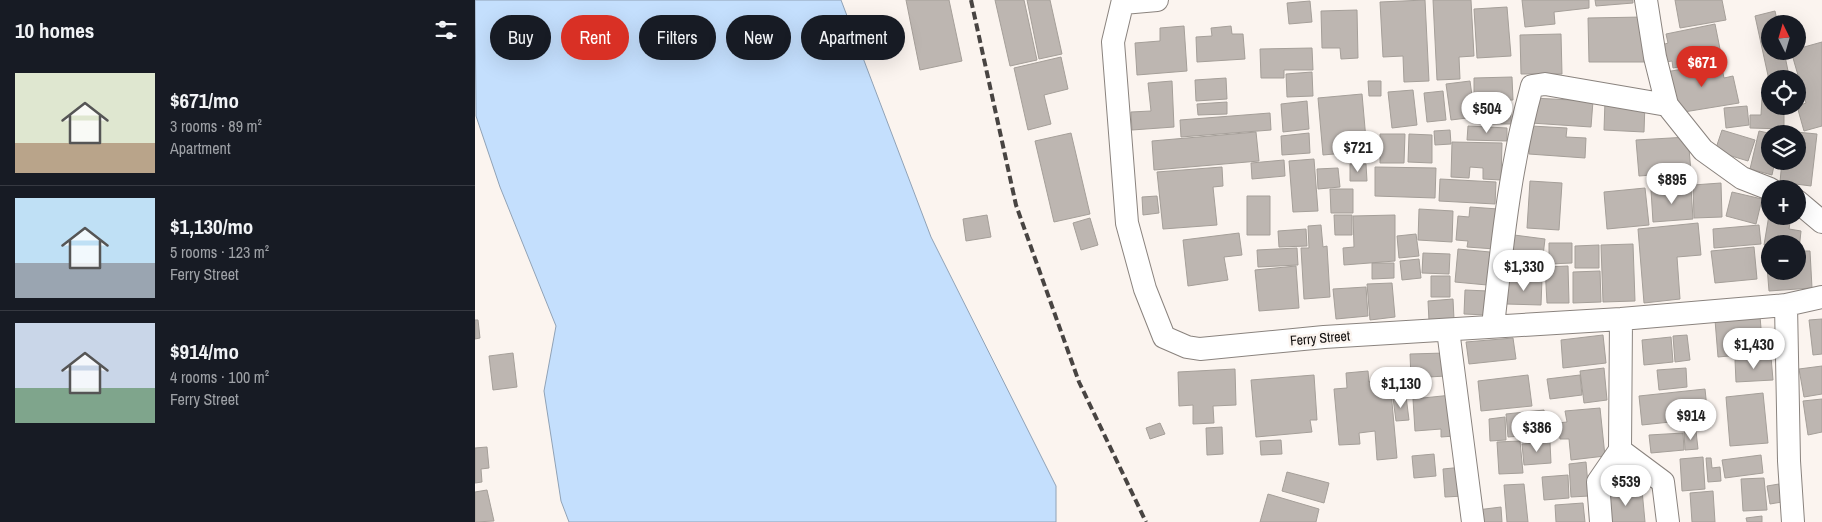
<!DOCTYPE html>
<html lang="en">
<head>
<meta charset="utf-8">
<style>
	body { margin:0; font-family:"Archivo Narrow",sans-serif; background:#242831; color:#f1f3f6; height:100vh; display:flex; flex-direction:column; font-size:19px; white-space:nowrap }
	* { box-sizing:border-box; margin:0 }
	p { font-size:16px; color:#9ea1a6 }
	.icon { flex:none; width:28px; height:28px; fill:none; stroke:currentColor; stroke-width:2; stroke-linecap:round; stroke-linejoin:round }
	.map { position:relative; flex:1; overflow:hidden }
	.sheet { display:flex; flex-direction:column; background:#171b24; width:475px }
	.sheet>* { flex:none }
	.guide { position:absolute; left:15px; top:15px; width:475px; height:45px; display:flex; gap:10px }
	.needle { width:32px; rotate:355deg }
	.fabs { position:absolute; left:1286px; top:15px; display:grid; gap:10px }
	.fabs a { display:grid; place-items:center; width:45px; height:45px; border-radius:50%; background:#171b24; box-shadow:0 5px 20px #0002; font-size:25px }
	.price { position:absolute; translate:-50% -42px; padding:0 11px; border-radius:18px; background:#fff; color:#222; font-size:16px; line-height:32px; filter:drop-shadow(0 1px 2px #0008) }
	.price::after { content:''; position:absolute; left:50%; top:30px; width:15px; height:11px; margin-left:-8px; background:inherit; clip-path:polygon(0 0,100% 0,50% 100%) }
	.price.active { background:#d93025; color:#fff }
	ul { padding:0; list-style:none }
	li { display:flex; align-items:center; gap:15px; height:125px; padding:0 15px }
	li+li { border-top:1px solid #363941 }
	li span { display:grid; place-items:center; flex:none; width:140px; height:100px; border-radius:0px; color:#555 }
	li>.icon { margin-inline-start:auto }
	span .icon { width:60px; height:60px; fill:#fffc; stroke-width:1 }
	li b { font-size:21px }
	h2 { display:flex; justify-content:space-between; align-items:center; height:60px; padding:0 15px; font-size:21px }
	.tag { padding:0 18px; border-radius:22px; background:#171b24; box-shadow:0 5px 20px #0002; font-size:18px; line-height:45px }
	.tag.active { background:#d93025; color:#fff }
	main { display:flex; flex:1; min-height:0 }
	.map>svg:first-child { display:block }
	.water { fill:#c4dffd; stroke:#90a2b6 }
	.building { fill:#bdb6b1; stroke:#a59f99 }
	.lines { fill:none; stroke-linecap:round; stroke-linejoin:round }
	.street-casing { stroke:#8a837e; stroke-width:24 }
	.street { stroke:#fff; stroke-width:22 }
	.rail { stroke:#484442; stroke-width:4; stroke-dasharray:8 4; stroke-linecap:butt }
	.labels { text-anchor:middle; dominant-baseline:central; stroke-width:5; stroke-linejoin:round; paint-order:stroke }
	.street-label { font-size:14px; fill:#151211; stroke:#fbf4ef }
</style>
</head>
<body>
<main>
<section class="sheet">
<h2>10 homes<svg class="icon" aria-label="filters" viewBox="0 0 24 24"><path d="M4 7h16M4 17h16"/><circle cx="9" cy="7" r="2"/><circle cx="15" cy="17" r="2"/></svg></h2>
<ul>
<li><span style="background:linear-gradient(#dfe7d0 70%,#b9a48a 0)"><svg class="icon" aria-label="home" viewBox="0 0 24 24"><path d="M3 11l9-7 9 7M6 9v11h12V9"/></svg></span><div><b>$671/mo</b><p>3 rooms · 89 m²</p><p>Apartment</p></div></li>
<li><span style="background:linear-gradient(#bfe0f5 65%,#9aa5b1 0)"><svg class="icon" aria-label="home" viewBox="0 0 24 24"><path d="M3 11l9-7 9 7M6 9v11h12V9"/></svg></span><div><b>$1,130/mo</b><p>5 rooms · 123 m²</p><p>Ferry Street</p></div></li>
<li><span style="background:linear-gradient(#c9d6e8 65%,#7fa58c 0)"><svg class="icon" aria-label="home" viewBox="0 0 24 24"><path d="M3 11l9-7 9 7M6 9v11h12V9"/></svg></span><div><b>$914/mo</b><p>4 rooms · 100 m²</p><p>Ferry Street</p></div></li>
</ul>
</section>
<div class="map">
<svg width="1347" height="522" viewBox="0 0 1347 522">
	<rect width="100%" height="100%" fill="#fbf4ef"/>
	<path class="water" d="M0 0H366L456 237 581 486V522H94L86 501 69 391 81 326 25 187 1 116Z"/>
	<path class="building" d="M431 0H474L487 61 445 70Z
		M520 0H549L562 60 535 66Z
		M552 0H575L587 54 564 59Z
		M950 0 954 81 929 82 928 56 908 57 905 2Z
		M958 0H996L999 56 984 57 985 79 962 80Z
		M1047 0H1114V8L1079 12 1080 24 1050 27Z
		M1120 0H1158V3L1121 6Z
		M1200 0H1247L1251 20 1205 28Z
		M835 1 837 22 814 24 812 3Z
		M1032 7 1036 56 1002 58 999 9Z
		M882 10 883 58 866 59 865 48H847L846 11Z
		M1300 11 1303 24H1295V51H1309L1314 76 1294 80 1280 16Z
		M1168 17 1169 62H1114L1113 18Z
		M1240 24 1247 59 1198 68 1197 61 1190 62 1187 45 1193 43 1191 34Z
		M709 26 712 71 662 75 660 43 685 41V28Z
		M756 26 757 34H768L770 59 722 62 721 37 737 36 736 28Z
		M1086 34 1087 74H1046L1045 35Z
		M1347 42V126L1329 131 1322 106 1331 103 1316 51H1322V49Z
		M837 48 838 70H809V78H786L785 49Z
		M586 57 593 89 569 95 576 124 553 130 539 68Z
		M1246 63 1249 78 1258 76 1264 103 1209 112 1197 94 1190 72Z
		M837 72 838 96 812 97 811 74Z
		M1037 77 1038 100 999 101V78Z
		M751 78 752 99 721 101 720 80Z
		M697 81 699 127 657 130 656 112 676 111 673 83Z
		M893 81H906V96H894Z
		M995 81 1000 117 976 120 971 84Z
		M938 90 942 125 917 128 913 92Z
		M968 91 971 120 952 122 949 93Z
		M887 94 892 151 848 155 843 98Z
		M1057 98 1118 101 1116 127 1056 123Z
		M1287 98H1295V106H1309V129L1275 128V115H1286Z
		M832 101 834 129 808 132 806 104Z
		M1130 101 1170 103 1169 132 1129 130Z
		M752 102V114L723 115 722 104Z
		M1036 105V124H1009V106Z
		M1272 106 1274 125 1251 128 1249 108Z
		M795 113 796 130 706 137 705 120Z
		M993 126 1032 128V141L992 140Z
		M1056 126 1092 128 1091 137 1111 138 1110 158 1054 154Z
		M975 130 976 144 960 145 959 131Z
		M1247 130 1280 140 1273 161 1240 151Z
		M1284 131 1298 134H1295V161H1300L1297 175 1275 169Z
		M1311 131 1342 134 1336 186 1305 182 1307 161H1322V134H1311Z
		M781 132 784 161 679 170 677 141Z
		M596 133 615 214 579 222 560 141Z
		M834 133 835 153 807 155 806 136Z
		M905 134H930L929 163H905Z
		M934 134 957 135V163L933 162Z
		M1213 137 1216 172 1164 176 1161 140Z
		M977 142 1027 143 1026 180 1008 179V168L995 167 994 178 976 177Z
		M839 159 843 211 818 212 814 161Z
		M809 160 810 176 777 179 776 163Z
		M875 164H891L892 181H875Z
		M747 167 748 186 738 187 742 225 688 229 682 172Z
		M900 167 961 168 960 198 900 196Z
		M863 168 865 187 843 189 842 169Z
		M965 179 1021 182 1020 204 964 201Z
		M1055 181 1087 183 1084 230 1052 228Z
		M1246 183 1247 217 1219 218 1218 185Z
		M1170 188 1174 225 1132 229 1129 192Z
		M1216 188 1218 219 1178 222 1176 190Z
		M855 189H878V213H856Z
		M1257 192 1287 199 1281 224 1251 216Z
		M682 196 684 213 668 215 667 197Z
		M772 196H795V235H772Z
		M995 207 1023 209 1020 249 992 247 993 241 981 240 983 216 994 217Z
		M944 209 978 211 977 242 943 240Z
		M1295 209V216H1316L1314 229 1326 231 1324 250 1322 244 1289 245Z
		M512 215 516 237 491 241 488 219Z
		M859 215H877V235H860Z
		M920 215V261L869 265 868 248 879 247 878 216Z
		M615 218 623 245 606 250 598 223Z
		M1223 223 1226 255 1202 257 1205 299 1169 303 1163 229Z
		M846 225 848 247 852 246 855 297 829 299 826 248H834L833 226Z
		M1284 225 1286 244 1239 248 1238 229Z
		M831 229 832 246 804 247 803 231Z
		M764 233 767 255 749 257 753 280 713 286 708 240Z
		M941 234 944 256 924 258 922 236Z
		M1039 235 1070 239 1067 264 1036 261Z
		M1074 243H1097V263L1074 264Z
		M1158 244 1160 301 1128 302 1126 245Z
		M1124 245V268H1100V246Z
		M1279 247 1282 279 1240 283 1236 251Z
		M822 248 823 265 783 267 782 250Z
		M983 249 1015 252 1012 285 980 282Z
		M1322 251H1335L1337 288 1294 291 1291 254 1295 253V271H1322Z
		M948 253 975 254 974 274 947 273Z
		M944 259 946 278 927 280 925 261Z
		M897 263H919V278L897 279Z
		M821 266 824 308 784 311 780 270Z
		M1093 266 1094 303H1072L1070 267Z
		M1125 271 1126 302 1098 303V272Z
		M956 276H975V297H956Z
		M1032 278 1067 279 1066 305 1031 304Z
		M917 283 920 317 895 320 892 284Z
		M891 287 893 316 861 319 858 289Z
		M990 290 1013 291 1012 315 989 314Z
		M978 299 979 319 954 321 953 301Z
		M1285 316 1288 353 1243 357 1240 320Z
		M1347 319V354L1338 355 1334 320Z
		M0 320H3L5 338 0 339Z
		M1128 335 1131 363 1088 368 1086 340Z
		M1212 335 1215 360 1200 362 1198 336Z
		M1196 337 1198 362 1169 365 1167 340Z
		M1038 338 1041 359 994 364 991 342Z
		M38 353 42 387 18 390 14 356Z
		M970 353 971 376 936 378 935 354Z
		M1296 357 1298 380 1261 382 1260 360Z
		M1347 366V394L1329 397 1324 369Z
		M1129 368 1132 400 1109 403 1105 371Z
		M1211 368 1212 387 1184 390 1182 370Z
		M760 369 761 405 738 406 739 423 718 424V405L704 406 703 372Z
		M893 371 894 382 915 380 922 458 902 460 900 431 884 433 885 444 864 445 859 389 872 388 871 373Z
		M839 375 842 420H835L837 432 781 437 776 380Z
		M1053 375 1057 406 1006 411 1003 381Z
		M1105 375 1107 395 1075 399 1072 379Z
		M1230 389 1233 418 1167 425 1164 396Z
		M1288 393 1293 443 1255 446 1251 397Z
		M977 395 980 436 966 437V429L940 431 938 399Z
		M931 396 934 420 921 421 918 398Z
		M1347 399V432L1333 435 1328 401Z
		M1125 408 1130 456 1096 460 1094 439H1085L1083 423 1092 422 1090 411Z
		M1069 410 1071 434 1033 437 1031 414Z
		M1030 417 1031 440 1015 441 1014 419Z
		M685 423 690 434 675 439 671 428Z
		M747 427 748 454 732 455 731 428Z
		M1221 431 1223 449 1210 450 1209 432Z
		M1208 433 1209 450 1176 453 1174 435Z
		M806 440 807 454 786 455 785 441Z
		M1045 441 1048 473 1024 474 1022 442Z
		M1075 442 1076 463 1049 465 1047 444Z
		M12 447 14 468 6 469 7 482 0 483V448Z
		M959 454 961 476 939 478 937 456Z
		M1286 455 1288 473 1250 478 1247 460Z
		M1228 457 1230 489 1207 491 1205 459Z
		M1231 458H1236L1237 468 1245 467 1246 481 1233 482Z
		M1111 462 1114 496 1096 497 1094 464Z
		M988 467 989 496 970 497 968 469Z
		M812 472 854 483 849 503 807 491Z
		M1170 473 1171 487 1154 489 1153 475Z
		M1093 475 1094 498 1069 500 1067 477Z
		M1289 478 1292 510 1268 511 1266 479Z
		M1049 484 1053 522H1032L1029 485Z
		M1304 484 1307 502 1295 504 1292 486Z
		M12 490 19 521 0 522V492Z
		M1167 490 1170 522H1134L1131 494Z
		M1238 491 1240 522H1217L1215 493Z
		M793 494 844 509 841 522H785Z
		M1108 503 1110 522H1081L1080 505Z
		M1026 507 1027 522H1003L1002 510Z
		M1287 516V522H1272L1271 518Z"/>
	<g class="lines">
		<defs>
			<path id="street" d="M648 0 638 42 652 223 670 289 689 337 712 347 725 349 849 337 1146 319 1311 305 1347 297
				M1171 0 1180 57 1192 105 1228 150 1267 178 1295 189
				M648 3 682 0
				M1322 201 1347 222
				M1311 305 1314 461 1318 522
				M1018 326C1027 245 1035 165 1057 86L1070 84 1192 105
				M973 330 998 522
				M1145 450 1188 482 1193 522
				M1126 522 1123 482 1145 450 1146 319"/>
		</defs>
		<use href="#street" class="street-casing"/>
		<use href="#street" class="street"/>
		<path class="rail" d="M496 0 541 205 604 382 671 522"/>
	</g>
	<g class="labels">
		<g class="street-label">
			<text transform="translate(845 338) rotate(-5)">Ferry Street</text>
		</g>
	</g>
</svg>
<div class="fabs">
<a><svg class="needle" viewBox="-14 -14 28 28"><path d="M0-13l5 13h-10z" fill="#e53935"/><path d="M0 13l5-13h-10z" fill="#9ea1a6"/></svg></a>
<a><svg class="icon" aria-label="locate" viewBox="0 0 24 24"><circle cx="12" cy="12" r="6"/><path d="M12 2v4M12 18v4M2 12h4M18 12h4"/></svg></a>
<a><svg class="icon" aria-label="layers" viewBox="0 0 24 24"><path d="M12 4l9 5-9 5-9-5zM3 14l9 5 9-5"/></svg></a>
<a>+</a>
<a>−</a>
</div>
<b class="price active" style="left:1227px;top:88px">$671</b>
<b class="price" style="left:1012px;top:134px">$504</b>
<b class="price" style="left:883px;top:173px">$721</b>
<b class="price" style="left:1197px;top:205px">$895</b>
<b class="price" style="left:1049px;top:292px">$1,330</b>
<b class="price" style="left:1279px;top:370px">$1,430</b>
<b class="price" style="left:926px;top:409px">$1,130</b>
<b class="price" style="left:1216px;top:441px">$914</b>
<b class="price" style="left:1062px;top:453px">$386</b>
<b class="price" style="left:1151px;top:507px">$539</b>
<div class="guide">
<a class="tag">Buy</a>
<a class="tag active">Rent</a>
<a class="tag">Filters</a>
<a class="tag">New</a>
<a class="tag">Apartment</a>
</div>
</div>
</main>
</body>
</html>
